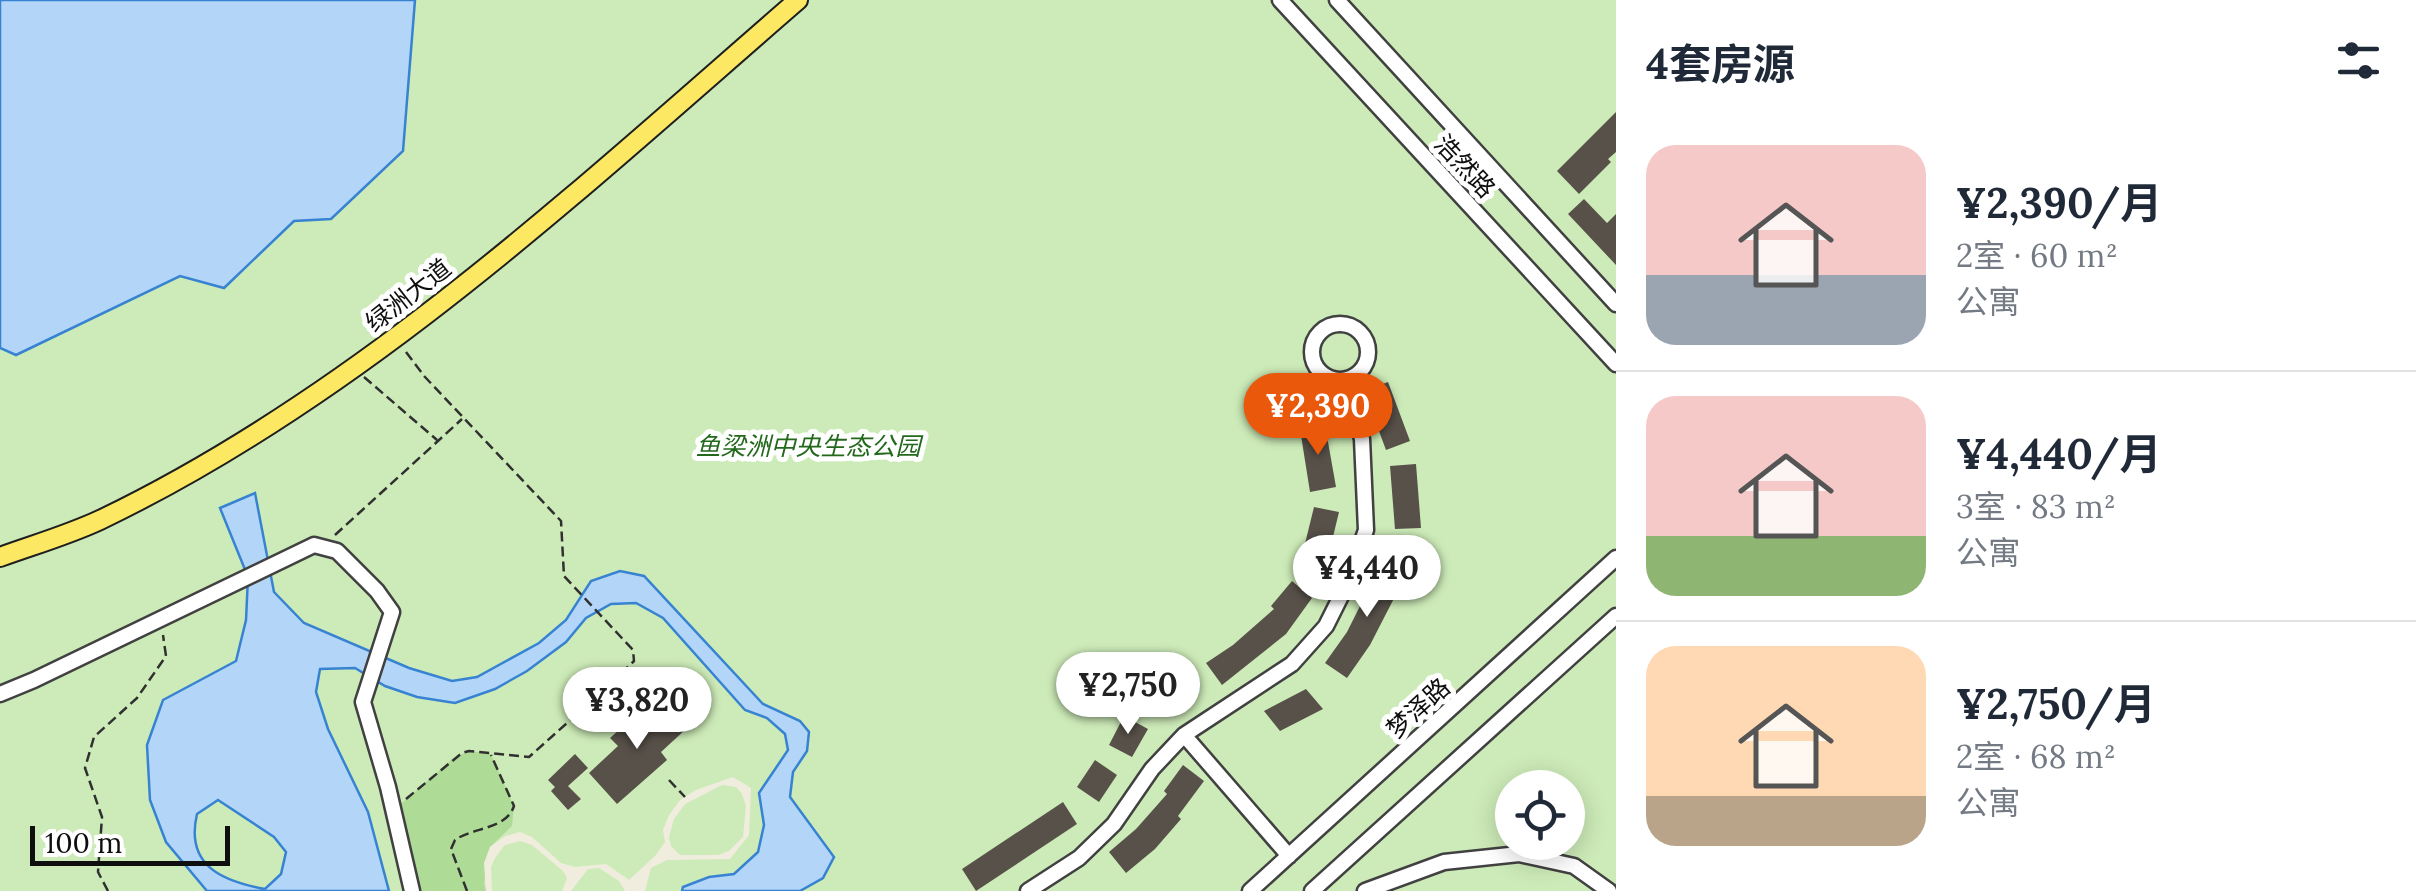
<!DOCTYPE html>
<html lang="zh">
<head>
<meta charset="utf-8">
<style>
	body { margin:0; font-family:Lora,"Noto Sans SC",serif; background:#f2f2f3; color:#1f2937; height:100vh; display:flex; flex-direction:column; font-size:38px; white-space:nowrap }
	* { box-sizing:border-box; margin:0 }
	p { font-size:32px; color:#747a83 }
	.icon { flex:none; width:55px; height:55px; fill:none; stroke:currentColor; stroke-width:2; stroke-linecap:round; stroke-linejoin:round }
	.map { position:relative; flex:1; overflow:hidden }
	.details { display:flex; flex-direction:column; background:#fff; width:800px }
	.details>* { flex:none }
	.controls { position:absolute; left:1495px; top:770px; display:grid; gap:20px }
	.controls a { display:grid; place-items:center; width:90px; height:90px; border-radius:50%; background:#fff; box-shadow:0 5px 25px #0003; font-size:50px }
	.scale { position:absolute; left:30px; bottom:25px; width:200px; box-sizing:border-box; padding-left:10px; border:5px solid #0e0e0e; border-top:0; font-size:28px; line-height:35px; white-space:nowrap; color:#0e0e0e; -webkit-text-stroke:8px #fff; paint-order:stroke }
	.price { position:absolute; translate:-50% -85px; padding:0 22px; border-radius:35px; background:#fff; color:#222; font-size:32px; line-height:65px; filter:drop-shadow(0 2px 5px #0008) }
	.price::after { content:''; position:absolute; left:50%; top:60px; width:30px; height:22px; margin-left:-15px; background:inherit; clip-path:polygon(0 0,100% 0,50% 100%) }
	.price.active { background:#ea580c; color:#fff }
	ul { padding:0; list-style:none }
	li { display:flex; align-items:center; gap:30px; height:250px; padding:0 30px }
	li+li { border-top:2px solid #e0e1e3 }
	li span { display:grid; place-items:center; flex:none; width:280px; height:200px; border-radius:30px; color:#555 }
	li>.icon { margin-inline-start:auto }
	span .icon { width:120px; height:120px; fill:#fffc; stroke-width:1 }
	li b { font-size:42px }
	h2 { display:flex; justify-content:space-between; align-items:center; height:120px; padding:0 30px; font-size:42px }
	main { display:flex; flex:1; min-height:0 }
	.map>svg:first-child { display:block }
	.green { fill:#cdebb8; fill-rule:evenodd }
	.forest { fill:#aedc97 }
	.plaza { fill:#f0edde; fill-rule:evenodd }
	.water { fill:#b3d6f8; stroke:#3783d2; stroke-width:2.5; fill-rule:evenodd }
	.building { fill:#58514a }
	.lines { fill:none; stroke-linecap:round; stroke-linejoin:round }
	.minor-casing { stroke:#414141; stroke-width:19 }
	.major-casing { stroke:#1f1f1f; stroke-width:22 }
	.path { stroke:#303030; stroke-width:2.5; stroke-dasharray:10 5; stroke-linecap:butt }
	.minor { stroke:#fff; stroke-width:14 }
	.major { stroke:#fce862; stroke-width:18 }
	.labels { text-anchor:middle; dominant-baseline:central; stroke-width:10; stroke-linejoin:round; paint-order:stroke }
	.street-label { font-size:25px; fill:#0e0e0e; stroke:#fff }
	.park-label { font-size:25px; font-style:italic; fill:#23691c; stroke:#fff }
</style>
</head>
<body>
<main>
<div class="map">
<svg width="1616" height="891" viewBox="0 0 1616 891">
	<rect width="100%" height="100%" fill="#fffef0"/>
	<path class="green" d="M0 0H1616V891H0ZM1512 788H1568V842H1512Z"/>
	<path class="forest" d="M469 751 491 754 514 806 512 826 490 847 484 883 486 891H412L393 811 452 759Z"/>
	<path class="plaza" d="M733 777 751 788 749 835 730 859 667 860 651 868 645 891H625L619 881 599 868 588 869 571 891H562L567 878 563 871 532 845 520 841 505 845 495 858 491 867 492 891H486L484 863 490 847 505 836 520 832 532 837 561 863 575 867 606 864 629 880 655 856 665 842 663 830 669 815 680 800 696 790ZM722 785 736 787 742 794 746 806 743 837 729 851 718 855H680L671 846 669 837 674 819 685 804Z"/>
	<path class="water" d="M0 0H415L403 151 331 219 294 221 224 288 180 276 16 355 0 348Z
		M255 493 274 592 304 623 409 668 452 681 477 677 539 643 566 620 591 581 620 571 644 576 763 704 800 721 809 732 807 751 793 772 790 797 834 857 823 878 800 891H682L683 887 709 877 734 874 758 852 764 825 759 793 788 750 785 734 767 718 745 710 663 618 636 603 611 604 586 618 566 642 527 671 495 689 455 703 417 697 385 686 355 668 320 669 316 692 328 729 368 812 389 891H207L166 842 150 800 147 745 163 700 236 661 246 620 248 577 220 508ZM218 800 274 837 286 852 281 874 265 889C221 881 185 865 197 814Z"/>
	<path class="building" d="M1616 112V152L1608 159 1611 162 1579 194 1557 171Z
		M1584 199 1607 223 1616 214V265L1568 214Z
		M1388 382 1410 441 1386 450 1364 391Z
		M1325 425 1336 487 1310 492 1300 429Z
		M1416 464 1421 528 1395 529 1390 466Z
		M1314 507 1339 512 1324 574 1299 568Z
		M1382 562 1406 575 1370 645 1347 678 1325 663 1347 632Z
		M1292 581 1312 598 1286 634 1222 685 1206 663 1233 645 1274 609 1271 606Z
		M1306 689 1323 709 1280 731 1264 711Z
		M662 701 686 729 661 752 667 760 617 804 589 773 618 746 610 738 630 720 635 725Z
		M1124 716 1148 729 1132 757 1109 745Z
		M575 754 588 768 568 786 581 799 568 810 551 791 555 787 548 780Z
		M1095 760 1117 775 1099 802 1077 787Z
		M1183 765 1204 781 1178 816 1181 819 1155 849 1126 873 1109 852 1136 829 1167 794 1164 791Z
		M1063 802 1077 824 976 891 962 869Z"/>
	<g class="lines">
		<defs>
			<path id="minor" d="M1280 0 1616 364
				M1337 0 1616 304
				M1312 352a28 28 0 1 1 56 0a28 28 0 1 1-56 0Z
				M0 694 34 680 314 545 337 551 377 591 392 612 363 702 388 787 412 891
				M1184 735 1289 856
				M1028 891 1079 858 1114 824 1152 769 1184 735 1292 664 1326 626 1348 582 1366 530 1362 439 1346 380
				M1250 891 1616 558
				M1312 891 1616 616
				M1365 891 1444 862 1519 854 1574 866 1609 891"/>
			<path id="major" d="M0 557C33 545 68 535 100 520 361 395 581 188 798 0"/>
		</defs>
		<use href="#minor" class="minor-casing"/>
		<use href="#major" class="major-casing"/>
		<path class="path" d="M406 352 425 377 561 521 564 576 633 650 634 661 595 698
			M364 377 437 440
			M335 535 462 419
			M669 780 685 797
			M406 799 462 753 469 751 529 757 595 698 622 727
			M108 891 98 872 102 817 85 768 94 737 137 698 166 656 163 635
			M467 891 451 849 455 840C473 827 506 830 514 806L491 755"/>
		<use href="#minor" class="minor"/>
		<use href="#major" class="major"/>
	</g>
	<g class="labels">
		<g class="street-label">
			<text transform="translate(1465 166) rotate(47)">浩然路</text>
			<text transform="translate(408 295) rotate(-38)">绿洲大道</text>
			<text transform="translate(1418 708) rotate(-42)">梦泽路</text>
		</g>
		<g class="park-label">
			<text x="808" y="446">鱼梁洲中央生态公园</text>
		</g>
	</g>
</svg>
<div class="controls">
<a><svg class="icon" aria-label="locate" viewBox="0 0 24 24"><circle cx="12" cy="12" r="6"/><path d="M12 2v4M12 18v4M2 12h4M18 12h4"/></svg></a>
</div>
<div class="scale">100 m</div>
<b class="price active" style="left:1318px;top:458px">¥2,390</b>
<b class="price" style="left:1367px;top:620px">¥4,440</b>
<b class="price" style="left:1128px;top:737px">¥2,750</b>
<b class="price" style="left:637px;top:752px">¥3,820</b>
</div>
<section class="details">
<h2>4套房源<svg class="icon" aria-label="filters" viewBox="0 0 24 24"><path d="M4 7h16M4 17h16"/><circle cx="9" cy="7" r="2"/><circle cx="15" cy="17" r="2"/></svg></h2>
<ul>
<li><span style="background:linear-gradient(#f6c9c9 65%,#9aa5b1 0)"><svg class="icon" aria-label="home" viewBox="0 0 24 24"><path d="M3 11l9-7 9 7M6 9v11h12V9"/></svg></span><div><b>¥2,390/月</b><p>2室 · 60 m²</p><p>公寓</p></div></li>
<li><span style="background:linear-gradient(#f6c9c9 70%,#8fb573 0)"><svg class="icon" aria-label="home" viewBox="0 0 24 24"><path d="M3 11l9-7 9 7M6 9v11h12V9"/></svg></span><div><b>¥4,440/月</b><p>3室 · 83 m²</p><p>公寓</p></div></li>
<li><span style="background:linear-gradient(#ffd9b3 75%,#b9a48a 0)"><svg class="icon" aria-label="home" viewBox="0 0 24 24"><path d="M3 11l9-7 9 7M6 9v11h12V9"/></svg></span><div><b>¥2,750/月</b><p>2室 · 68 m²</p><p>公寓</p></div></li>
</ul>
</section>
</main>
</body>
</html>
